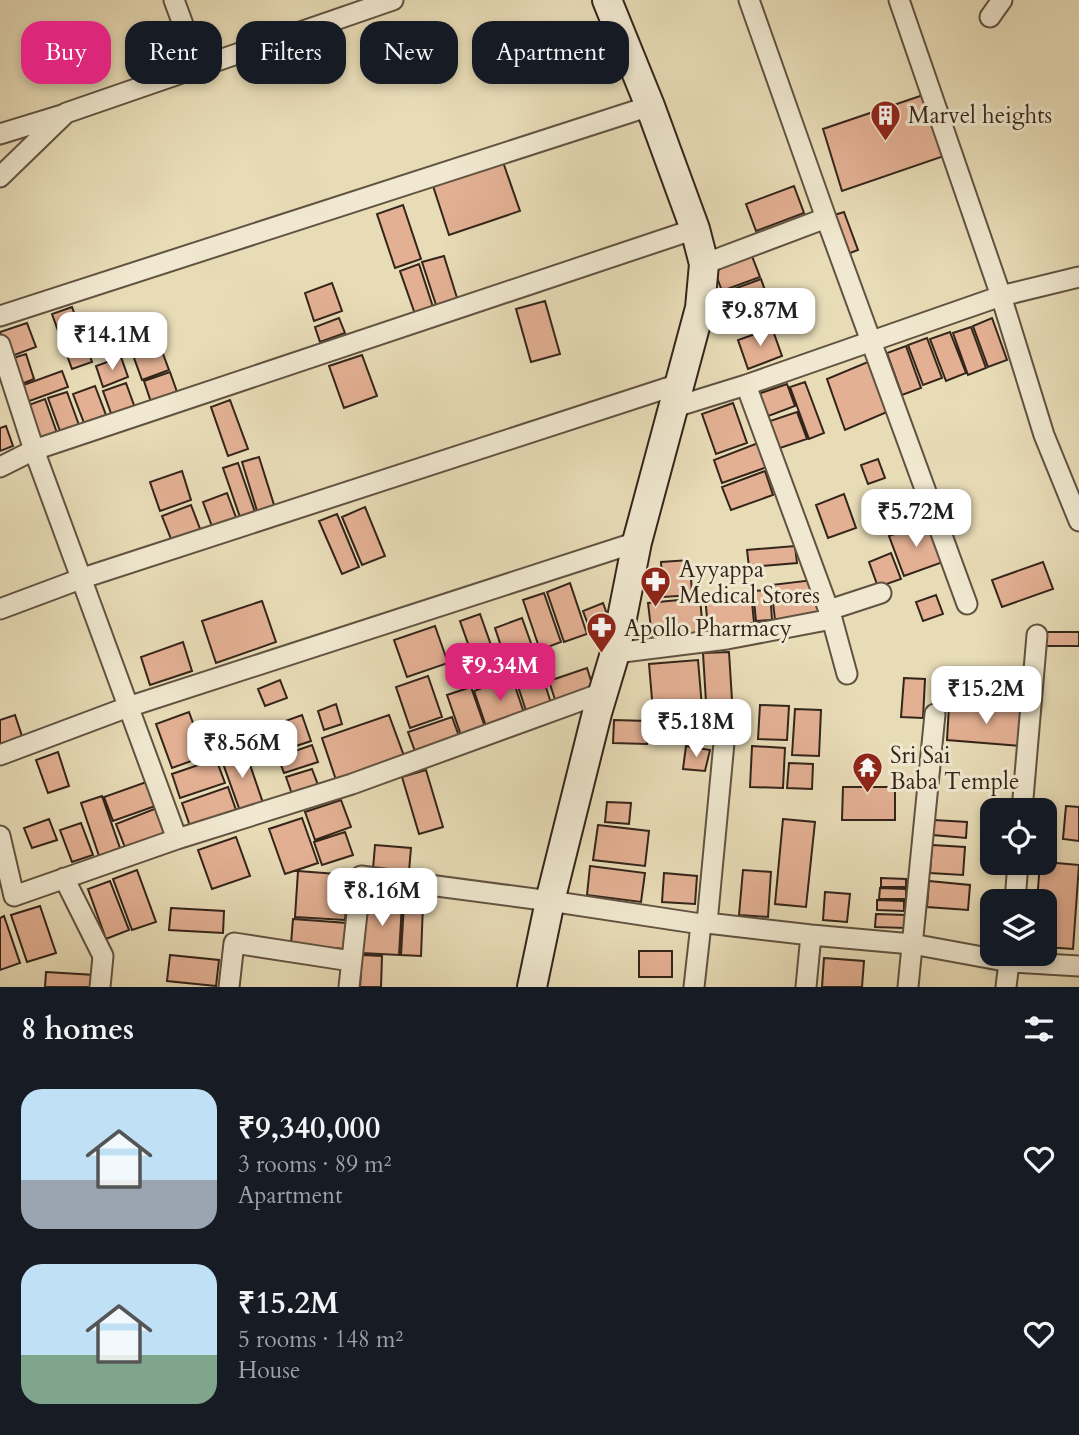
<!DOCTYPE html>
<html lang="en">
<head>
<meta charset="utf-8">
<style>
	body { margin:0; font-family:Cardo,serif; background:#20242c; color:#f1f3f6; height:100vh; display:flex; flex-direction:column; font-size:26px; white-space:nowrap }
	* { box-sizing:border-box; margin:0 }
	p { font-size:23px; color:#9ea1a6 }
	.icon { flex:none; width:38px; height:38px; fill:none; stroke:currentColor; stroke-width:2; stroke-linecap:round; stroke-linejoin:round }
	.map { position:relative; height:987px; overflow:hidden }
	.details { display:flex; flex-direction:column; background:#171b24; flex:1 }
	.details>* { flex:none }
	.hud { position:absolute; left:21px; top:21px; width:700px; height:63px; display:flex; gap:14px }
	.controls { position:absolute; left:980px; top:798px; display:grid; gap:14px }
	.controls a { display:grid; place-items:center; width:77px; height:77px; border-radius:14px; background:#171b24; box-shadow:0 4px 10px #0003; font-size:35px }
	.price { position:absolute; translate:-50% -60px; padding:0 16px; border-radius:14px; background:#fff; color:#222; font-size:23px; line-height:46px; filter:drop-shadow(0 2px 4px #0008) }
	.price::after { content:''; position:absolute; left:50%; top:42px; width:21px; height:16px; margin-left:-10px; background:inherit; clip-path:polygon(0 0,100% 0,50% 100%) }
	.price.selected { background:#db2777; color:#fff }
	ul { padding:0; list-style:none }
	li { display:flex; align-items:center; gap:21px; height:175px; padding:0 21px }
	li span { display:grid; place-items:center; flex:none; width:196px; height:140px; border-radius:21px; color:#555 }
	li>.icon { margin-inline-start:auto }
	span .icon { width:84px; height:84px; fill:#fffc; stroke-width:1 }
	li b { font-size:30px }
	h2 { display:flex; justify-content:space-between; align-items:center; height:84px; padding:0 21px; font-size:30px }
	.tag { padding:0 24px; border-radius:21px; background:#171b24; box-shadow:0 4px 10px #0003; font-size:24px; line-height:63px }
	.tag.selected { background:#db2777; color:#fff }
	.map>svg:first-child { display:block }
	.building { fill:#e3b093; stroke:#34251a; stroke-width:2 }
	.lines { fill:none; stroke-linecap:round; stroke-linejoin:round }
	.street-casing { stroke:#615341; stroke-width:23 }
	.secondary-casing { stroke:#34251a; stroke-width:32 }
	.street { stroke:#f0e8d0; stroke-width:19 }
	.secondary { stroke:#f0e8d0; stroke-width:28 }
	.labels { text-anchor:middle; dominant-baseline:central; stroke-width:6; stroke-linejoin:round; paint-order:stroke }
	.poi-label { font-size:23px; fill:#34251a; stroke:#f0e8d0; text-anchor:start }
</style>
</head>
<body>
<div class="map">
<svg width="1079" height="987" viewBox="0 0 1079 987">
	<rect width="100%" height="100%" fill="#e8dcb7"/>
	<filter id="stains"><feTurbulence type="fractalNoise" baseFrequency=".00286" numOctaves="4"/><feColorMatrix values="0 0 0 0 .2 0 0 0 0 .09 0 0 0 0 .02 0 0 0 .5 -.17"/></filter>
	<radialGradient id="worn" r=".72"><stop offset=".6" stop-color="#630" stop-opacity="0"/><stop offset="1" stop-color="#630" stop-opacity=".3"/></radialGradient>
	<path class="building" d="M926 94 947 155 842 191 823 129Z
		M503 162 520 211 449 235 433 186Z
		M794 186 804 213 756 231 746 204Z
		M403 205 421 259 395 268 377 214Z
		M844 212 858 250 845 255 831 216Z
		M750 251 760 277 722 291 712 264Z
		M444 256 458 301 437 308 422 262Z
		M419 264 433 307 415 314 400 271Z
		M761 279 769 302 732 316 723 293Z
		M332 283 342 311 314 321 305 293Z
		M545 301 560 354 531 362 516 309Z
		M72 307 92 362 72 369 52 314Z
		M339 318 345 333 320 342 315 327Z
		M992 318 1007 360 988 367 973 326Z
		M27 323 36 347 9 357 0 332Z
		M971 327 986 368 968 375 953 333Z
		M772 328 782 356 748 369 738 340Z
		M950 332 966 373 946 381 930 339Z
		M927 338 942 378 923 385 908 345Z
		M160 346 169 370 142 380 133 355Z
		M906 346 921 388 902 395 887 353Z
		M26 354 34 379 19 385 10 359Z
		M362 355 377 396 344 408 329 366Z
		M121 357 128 377 103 387 96 366Z
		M875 359 894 409 845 430 827 379Z
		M62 371 68 387 24 403 18 387Z
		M170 372 177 392 151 402 144 381Z
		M805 382 824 433 809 439 790 387Z
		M126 383 135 408 112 416 103 391Z
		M787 384 795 406 763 418 755 395Z
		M95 386 106 415 84 423 73 394Z
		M67 392 79 425 60 431 48 398Z
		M45 399 57 433 38 440 26 406Z
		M230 400 248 449 228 456 211 407Z
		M733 403 747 443 716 454 702 414Z
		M797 412 807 439 774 450 764 423Z
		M6 426 13 446 0 451V428Z
		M758 443 767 467 722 483 714 460Z
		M259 457 275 508 258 514 242 462Z
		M878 459 885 478 868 484 861 465Z
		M238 463 256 515 241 520 223 468Z
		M182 471 191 500 160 511 150 482Z
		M765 471 773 495 731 510 722 487Z
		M227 493 237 520 213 529 203 502Z
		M844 494 856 528 828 538 816 505Z
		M191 505 202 534 173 544 162 516Z
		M365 507 385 556 362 565 342 517Z
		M337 514 359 567 342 574 319 521Z
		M928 521 943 562 904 576 889 536Z
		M795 546 797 563 749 567 747 550Z
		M891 553 901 579 878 587 869 562Z
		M690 560 692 595 663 597 661 562Z
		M1043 562 1053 589 1002 607 992 580Z
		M813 580 815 595 773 600 771 585Z
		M570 583 587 634 564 642 547 592Z
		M770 590 772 620 756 621 753 591Z
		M751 592 754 623 708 628 705 597Z
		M544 593 561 642 540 650 523 600Z
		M936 595 943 614 923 621 916 602Z
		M819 597 820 615 775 620 773 602Z
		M700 598 703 632 652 637 648 603Z
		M262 601 276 642 216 663 202 621Z
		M603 603 612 628 592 635 583 611Z
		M480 614 492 648 472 655 460 621Z
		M522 618 532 646 504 655 495 628Z
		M435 626 448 663 407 677 394 640Z
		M1042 632H1079V646H1042Z
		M183 642 192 671 150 685 141 657Z
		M531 650 537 667 509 676 503 660Z
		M729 652 732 700 706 702 703 653Z
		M698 660 702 707 653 711 649 664Z
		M587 668 595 693 557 706 549 681Z
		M541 672 552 706 527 714 516 680Z
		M428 676 442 717 410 728 396 687Z
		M512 677 525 716 487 729 474 691Z
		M904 678 925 679 923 718 901 717Z
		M280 680 287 698 265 706 258 689Z
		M471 687 486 730 462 738 447 695Z
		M336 704 342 724 324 730 318 711Z
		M760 705 789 706 787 740 758 739Z
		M949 706 1024 711 1022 746 947 740Z
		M795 709 821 710 819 756 792 755Z
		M189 712 205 756 172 768 156 724Z
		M15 715 22 736 0 744V720Z
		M302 715 311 741 272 754 263 729Z
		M389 715 404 756 336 780 322 738Z
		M688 715 709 716 707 740 686 738Z
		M452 717 460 739 416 754 408 732Z
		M614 720 648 721 647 744 613 743Z
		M649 720H669V742H649Z
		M312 745 318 762 284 773 278 757Z
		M686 746 710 750 705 771 683 769Z
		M752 746 785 748 783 788 750 787Z
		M245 750 263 803 240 811 221 758Z
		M58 752 69 786 48 793 36 760Z
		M216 759 225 783 180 798 172 774Z
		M789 763 813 764 812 789 787 788Z
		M312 769 318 785 292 794 286 777Z
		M426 770 443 827 419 834 402 777Z
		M152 780 161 804 113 821 104 797Z
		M228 787 236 810 190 826 182 803Z
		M843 787H895V820H842Z
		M102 796 120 848 99 856 81 803Z
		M341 800 351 827 315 840 305 812Z
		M607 802 631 803 629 824 605 822Z
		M162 806 172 832 126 850 116 824Z
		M1066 806 1079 807V841L1063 839Z
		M302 818 318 863 285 874 269 829Z
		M49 819 57 840 32 848 24 828Z
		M783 819 815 822 806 907 775 904Z
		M934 820 967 822 966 838 933 835Z
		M81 823 93 855 72 862 60 830Z
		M598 825 649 831 645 866 593 860Z
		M345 832 353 855 322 865 314 842Z
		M236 837 250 876 212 889 198 850Z
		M375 845 411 848 409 871 373 869Z
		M932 845 965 847 963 875 930 873Z
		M1045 862 1079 865 1073 949 1045 947V901H1037L1040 863Z
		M590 866 645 873 641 902 587 895Z
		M137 870 156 922 132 930 113 879Z
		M743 870 771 872 768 917 739 915Z
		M298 871 349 875 345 920 295 917Z
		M664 873 697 876 695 904 662 902Z
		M881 878 906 879V887H881Z
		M110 881 129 930 106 939 88 889Z
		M929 881 970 885 968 910 927 907Z
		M880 888 906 889V899H879Z
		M825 892 850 894 847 922 823 920Z
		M877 900 904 901V911L877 910Z
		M364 902 402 904 399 955 362 953Z
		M404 904H423L421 956 401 955Z
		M40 906 56 953 27 962 11 915Z
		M171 908 224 911 223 933 169 930Z
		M876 914 906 915 905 928 875 927Z
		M4 916 20 963 0 970V918Z
		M293 919 347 923 345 949 291 944Z
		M639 951H672V977H639Z
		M170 955 219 960 216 986 167 981Z
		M362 955 382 956 381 987H360Z
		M824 958 864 961 862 987H822Z
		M46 972 95 975 94 987H45Z"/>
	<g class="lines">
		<defs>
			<path id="street" d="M174 0 199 68
				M899 0 1001 296 1044 435 1079 521
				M990 17 1002 0
				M0 134 62 115
				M0 177 66 113 393 0
				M826 218 967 604
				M704 264 826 218 749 0
				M0 316 650 106
				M0 345 34 450 177 839
				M675 407 746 385 1001 296 1079 277
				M0 467 34 450 695 229
				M0 609 83 578 679 384
				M829 610 881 593
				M832 619 847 674
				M615 653 727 639 832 619 746 385
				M0 755 128 707 637 542
				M1022 810 1037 635
				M0 836 14 896 177 839 352 784 602 693
				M64 878 103 956 100 987
				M1015 901 1018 863
				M707 923 727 711
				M229 987 234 943 351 961
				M349 987 361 876 550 901 701 924 707 923 811 935 912 944 1010 962 1079 966
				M694 987 701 924
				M806 987 811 935
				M908 987 935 714
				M1006 987 1010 954"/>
			<path id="secondary" d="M532 987 550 901 597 713 615 653 637 542 700 308 704 264 695 229 650 106 607 0"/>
		</defs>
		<use href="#street" class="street-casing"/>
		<use href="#secondary" class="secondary-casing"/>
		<use href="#street" class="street"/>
		<use href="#secondary" class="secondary"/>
	</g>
	<defs>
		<symbol id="building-pin" viewBox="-11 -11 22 30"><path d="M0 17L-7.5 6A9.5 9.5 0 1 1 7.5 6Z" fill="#8f2418" stroke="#f0e8d0"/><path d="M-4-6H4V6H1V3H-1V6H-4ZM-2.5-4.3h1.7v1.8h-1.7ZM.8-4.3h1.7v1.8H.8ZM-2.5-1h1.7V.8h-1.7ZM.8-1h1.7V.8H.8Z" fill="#fff"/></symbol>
		<symbol id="pharmacy-pin" viewBox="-11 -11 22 30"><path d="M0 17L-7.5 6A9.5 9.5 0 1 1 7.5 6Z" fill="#8f2418" stroke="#f0e8d0"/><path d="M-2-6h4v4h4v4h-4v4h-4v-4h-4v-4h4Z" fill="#fff"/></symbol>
		<symbol id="temple-pin" viewBox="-11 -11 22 30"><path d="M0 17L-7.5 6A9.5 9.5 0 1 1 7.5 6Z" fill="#8f2418" stroke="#f0e8d0"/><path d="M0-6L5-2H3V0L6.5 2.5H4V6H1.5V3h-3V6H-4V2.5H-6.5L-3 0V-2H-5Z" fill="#fff"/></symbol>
	</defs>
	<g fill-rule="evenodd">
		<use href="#building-pin" x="868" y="98" width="35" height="47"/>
		<use href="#pharmacy-pin" x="638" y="564" width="35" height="47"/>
		<use href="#pharmacy-pin" x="584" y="610" width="35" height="47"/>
		<use href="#temple-pin" x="850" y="750" width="35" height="47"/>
	</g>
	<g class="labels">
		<g class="poi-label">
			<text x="908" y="115">Marvel heights</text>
			<text x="679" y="569">Ayyappa<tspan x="679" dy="26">Medical Stores</tspan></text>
			<text x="624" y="628">Apollo Pharmacy</text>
			<text x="890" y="755">Sri Sai<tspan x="890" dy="26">Baba Temple</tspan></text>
		</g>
	</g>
	<rect width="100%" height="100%" filter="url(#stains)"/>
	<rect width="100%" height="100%" fill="url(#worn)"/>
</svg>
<div class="controls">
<a><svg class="icon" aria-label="locate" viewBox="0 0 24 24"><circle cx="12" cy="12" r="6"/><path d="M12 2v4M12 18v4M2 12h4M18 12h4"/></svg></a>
<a><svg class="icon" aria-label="layers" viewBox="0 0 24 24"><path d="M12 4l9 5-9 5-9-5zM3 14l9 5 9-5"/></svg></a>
</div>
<b class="price" style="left:760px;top:348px">₹9.87M</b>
<b class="price" style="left:112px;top:372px">₹14.1M</b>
<b class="price" style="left:916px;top:549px">₹5.72M</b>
<b class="price selected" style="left:500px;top:703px">₹9.34M</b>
<b class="price" style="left:986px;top:726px">₹15.2M</b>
<b class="price" style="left:696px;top:759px">₹5.18M</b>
<b class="price" style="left:242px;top:780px">₹8.56M</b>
<b class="price" style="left:382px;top:928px">₹8.16M</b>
<div class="hud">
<a class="tag selected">Buy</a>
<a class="tag">Rent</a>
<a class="tag">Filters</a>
<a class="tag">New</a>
<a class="tag">Apartment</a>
</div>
</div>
<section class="details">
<h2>8 homes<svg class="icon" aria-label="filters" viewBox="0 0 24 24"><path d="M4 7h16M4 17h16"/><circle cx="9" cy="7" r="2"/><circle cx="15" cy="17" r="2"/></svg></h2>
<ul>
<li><span style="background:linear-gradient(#bfe0f5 65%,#9aa5b1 0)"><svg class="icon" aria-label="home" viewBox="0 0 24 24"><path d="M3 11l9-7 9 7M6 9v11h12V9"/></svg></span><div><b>₹9,340,000</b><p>3 rooms · 89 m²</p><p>Apartment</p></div><svg class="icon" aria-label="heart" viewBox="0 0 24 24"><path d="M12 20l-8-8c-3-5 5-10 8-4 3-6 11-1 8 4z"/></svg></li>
<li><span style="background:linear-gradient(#bfe0f5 65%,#7fa58c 0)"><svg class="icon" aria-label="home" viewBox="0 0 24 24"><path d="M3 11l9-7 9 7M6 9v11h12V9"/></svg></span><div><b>₹15.2M</b><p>5 rooms · 148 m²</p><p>House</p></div><svg class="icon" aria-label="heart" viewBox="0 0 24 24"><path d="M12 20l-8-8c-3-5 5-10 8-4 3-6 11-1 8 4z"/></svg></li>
</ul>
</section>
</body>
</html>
